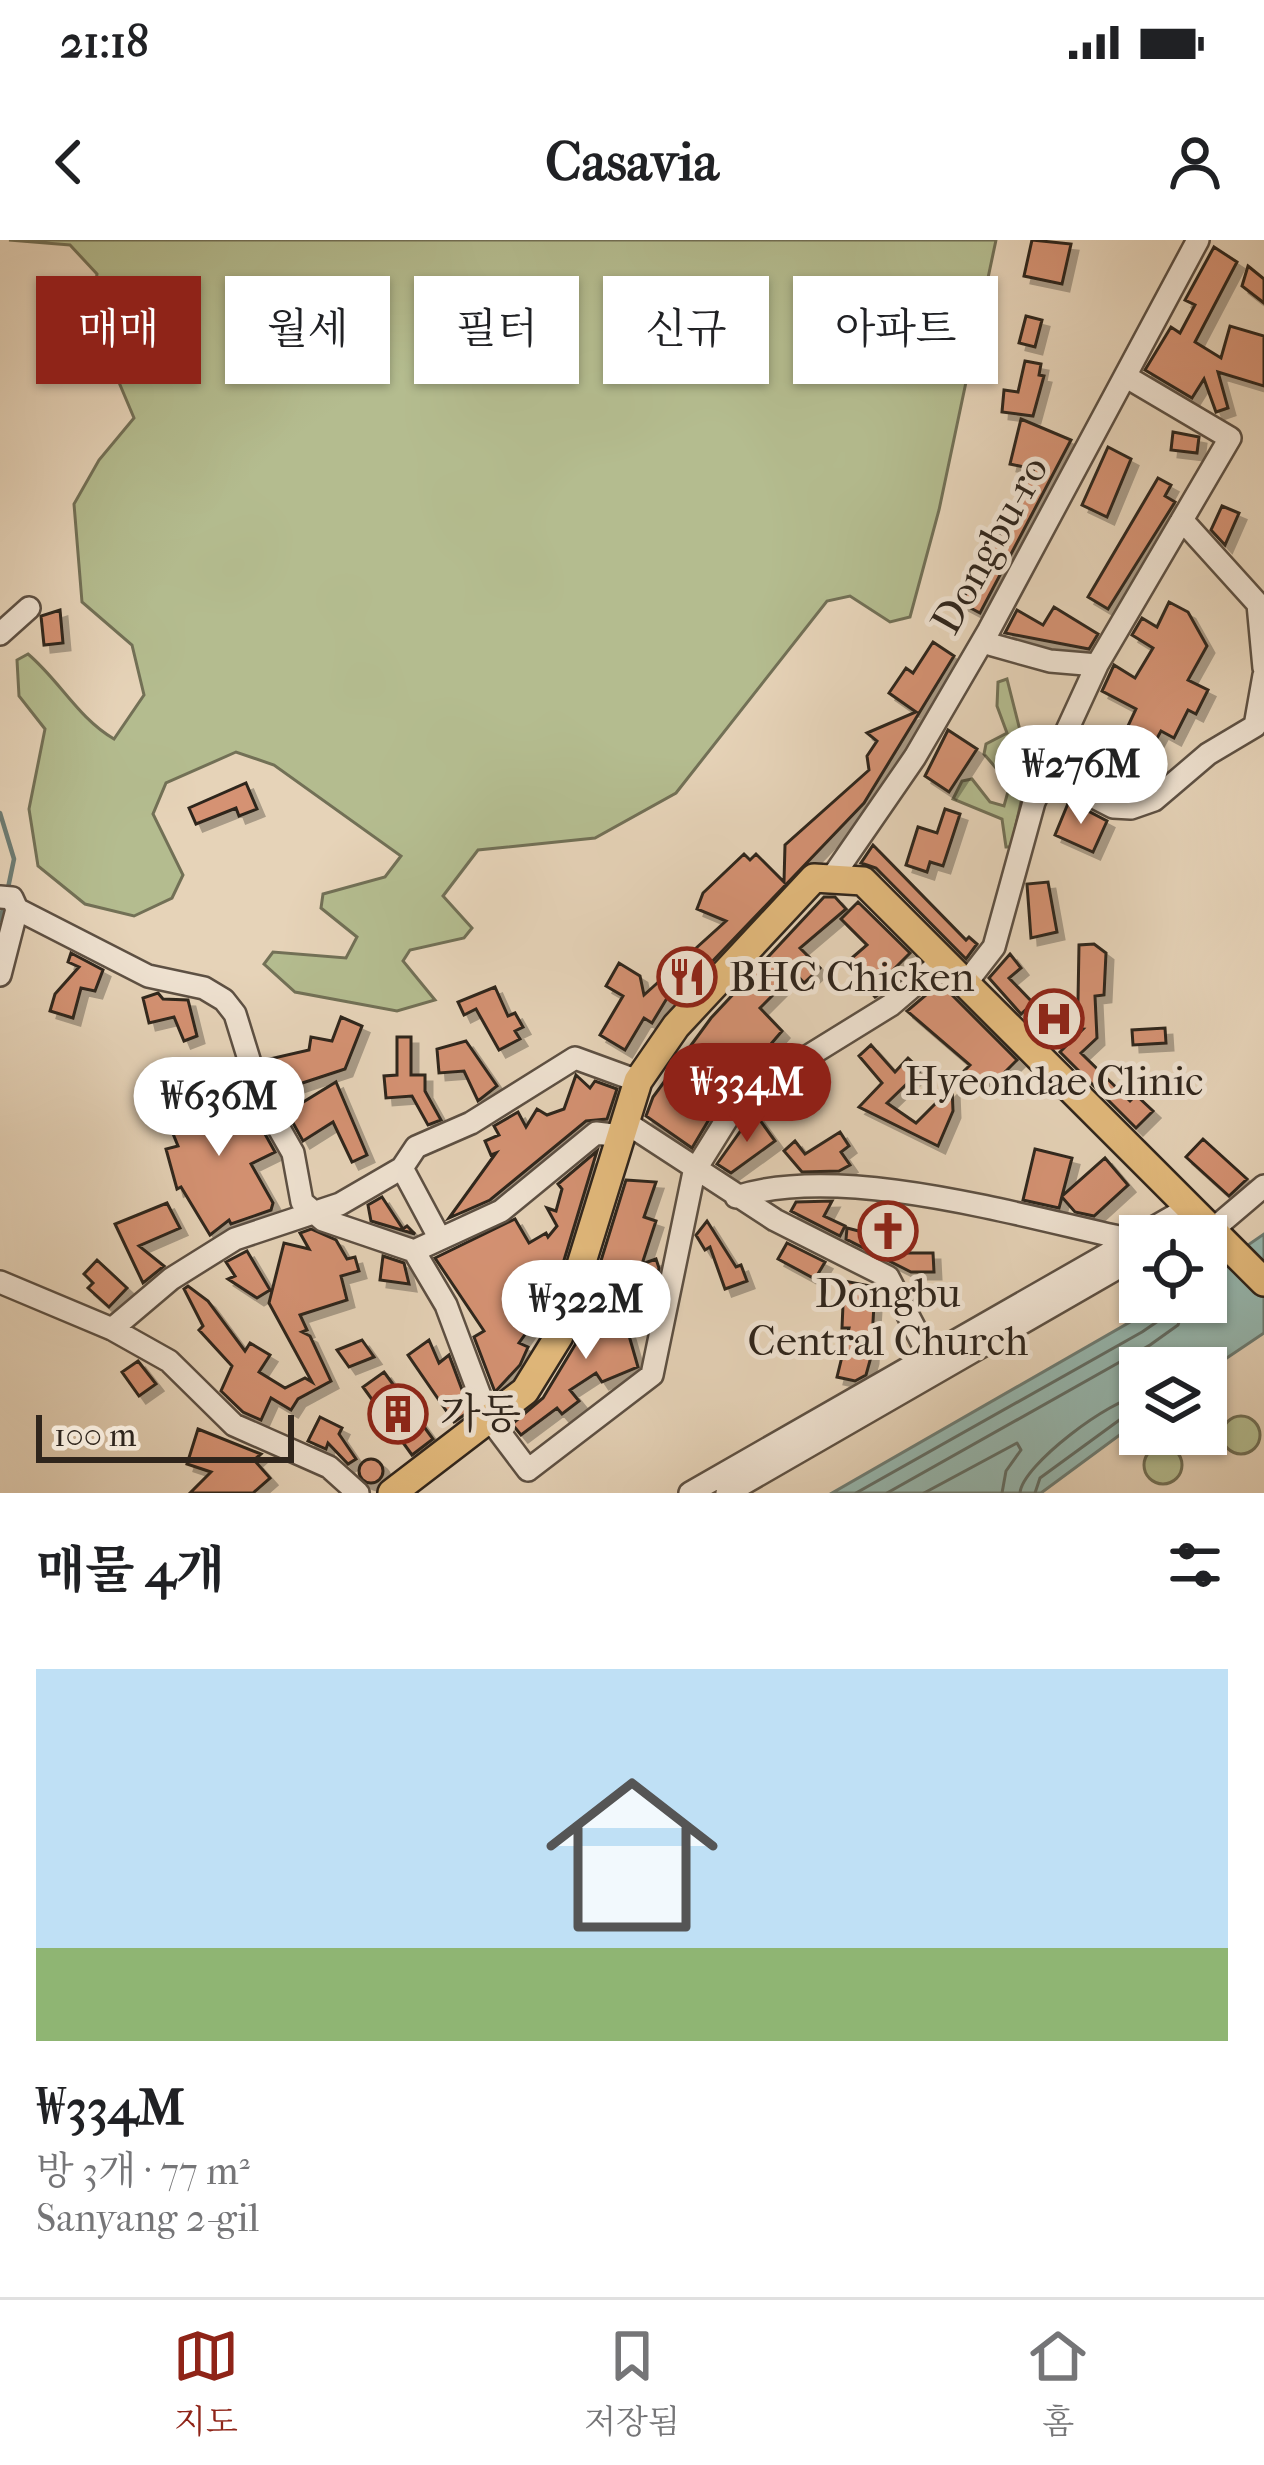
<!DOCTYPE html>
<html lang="ko">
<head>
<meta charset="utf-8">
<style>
	body { margin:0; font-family:"IM FELL French Canon","Noto Serif KR",serif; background:#f6f6f6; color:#202124; height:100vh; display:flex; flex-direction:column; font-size:45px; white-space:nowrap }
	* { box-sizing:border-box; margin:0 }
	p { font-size:39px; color:#757577 }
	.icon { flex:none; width:66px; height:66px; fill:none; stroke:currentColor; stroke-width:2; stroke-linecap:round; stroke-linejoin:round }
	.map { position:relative; height:1253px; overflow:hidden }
	.side { display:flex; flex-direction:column; background:#fff; flex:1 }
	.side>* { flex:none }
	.hud { position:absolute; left:36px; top:36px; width:1194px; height:108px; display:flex; gap:24px }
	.controls { position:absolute; left:1119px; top:975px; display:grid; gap:24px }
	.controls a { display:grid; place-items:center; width:108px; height:108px; border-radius:0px; background:#fff; box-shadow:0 3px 9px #0004; font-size:60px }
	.scale { position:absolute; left:36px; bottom:30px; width:258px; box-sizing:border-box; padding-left:12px; border:6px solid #2f251c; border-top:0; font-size:33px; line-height:42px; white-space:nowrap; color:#2f251c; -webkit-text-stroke:9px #efe2d1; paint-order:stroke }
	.price { position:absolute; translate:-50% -102px; padding:0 27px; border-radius:42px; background:#fff; color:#222; font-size:39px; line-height:78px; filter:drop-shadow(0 3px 6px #0008) }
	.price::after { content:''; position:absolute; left:50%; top:72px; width:36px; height:27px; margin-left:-18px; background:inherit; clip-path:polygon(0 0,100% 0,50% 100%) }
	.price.on { background:#8f2418; color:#fff }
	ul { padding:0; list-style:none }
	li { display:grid; align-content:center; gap:24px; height:636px; padding:0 36px }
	li span { display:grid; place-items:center; height:372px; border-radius:0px; color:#555 }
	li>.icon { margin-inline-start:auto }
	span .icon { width:216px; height:216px; fill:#fffc; stroke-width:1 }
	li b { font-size:51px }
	h2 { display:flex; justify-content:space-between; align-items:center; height:144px; padding:0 36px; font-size:51px }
	.pill { padding:0 42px; border-radius:0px; background:#fff; box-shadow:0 3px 9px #0004; font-size:42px; line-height:108px }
	.pill.on { background:#8f2418; color:#fff }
	.status { display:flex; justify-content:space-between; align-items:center; height:84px; padding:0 60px; background:#fff; direction:ltr }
	.status svg { height:33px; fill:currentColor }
	header { display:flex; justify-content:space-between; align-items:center; height:156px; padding:0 36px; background:#fff; font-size:54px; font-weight:700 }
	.dock { display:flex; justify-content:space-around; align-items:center; height:168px; border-top:3px solid #e0e0e0; background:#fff; font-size:33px; color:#757577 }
	.dock a { display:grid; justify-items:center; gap:6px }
	.dock .on { color:#8f2418 }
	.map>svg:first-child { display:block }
	.green { fill:#b4bc8f; stroke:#727056; stroke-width:3 }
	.water { fill:#96b8b0; stroke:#6d7d75; stroke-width:3 }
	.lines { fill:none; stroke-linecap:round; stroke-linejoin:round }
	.shore { stroke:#626e66; stroke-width:3 }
	.stream { stroke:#6d7d75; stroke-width:4.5 }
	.building { fill:#d59273; stroke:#2f251c; stroke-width:3; filter:url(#shadow) }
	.minor-casing { stroke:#5d5043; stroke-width:26 }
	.major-casing { stroke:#2f251c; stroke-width:32 }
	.minor { stroke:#efe2d1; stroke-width:21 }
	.major { stroke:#e3ba7c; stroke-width:27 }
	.labels { text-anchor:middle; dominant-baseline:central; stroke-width:10; stroke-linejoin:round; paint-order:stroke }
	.street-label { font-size:42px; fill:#2f251c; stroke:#efe2d1 }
	.poi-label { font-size:42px; fill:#2f251c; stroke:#efe2d1; text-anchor:start }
</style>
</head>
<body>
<div class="status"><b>21:18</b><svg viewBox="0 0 49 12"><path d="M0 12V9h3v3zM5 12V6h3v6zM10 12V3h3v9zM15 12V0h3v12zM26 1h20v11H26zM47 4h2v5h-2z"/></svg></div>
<header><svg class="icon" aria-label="back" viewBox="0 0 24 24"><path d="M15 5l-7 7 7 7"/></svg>Casavia<svg class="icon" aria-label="person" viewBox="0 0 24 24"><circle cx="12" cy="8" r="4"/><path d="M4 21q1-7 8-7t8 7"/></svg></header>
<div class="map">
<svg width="1264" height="1253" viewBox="0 0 1264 1253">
	<defs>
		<filter id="shadow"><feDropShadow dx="7" dy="7" stdDeviation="0" flood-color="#0004"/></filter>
	</defs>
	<rect width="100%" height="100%" fill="#e6d3b8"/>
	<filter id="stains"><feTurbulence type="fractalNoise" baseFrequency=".00167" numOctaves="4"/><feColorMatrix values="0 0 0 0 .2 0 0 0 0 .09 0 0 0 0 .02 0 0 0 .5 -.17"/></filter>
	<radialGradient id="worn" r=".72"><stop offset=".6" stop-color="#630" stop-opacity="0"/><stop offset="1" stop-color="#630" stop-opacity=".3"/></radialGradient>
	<path class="green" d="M9 0H996L939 270 910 377 890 382 850 356 827 361 676 553 595 598 478 610 443 656 472 688 464 698 410 710 403 721 435 760 397 771 295 752 264 724 273 712 346 718 357 697 321 668 323 654 385 637 401 616 274 525 236 512 166 543 153 574 183 635 172 658 134 676 85 664 38 626 29 569 45 489 19 456 17 420 28 414C60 441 78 478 114 499L144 455 132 405 82 362 74 264 99 220 134 178 91 76 97 34 70 5Z
		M1007 439 1029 526 1011 607H1006L1002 579 953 559 962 541 972 539 990 562 1004 566 1014 530 996 528 984 514 986 504 1007 493 997 466 998 442Z
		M1222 1195a19 19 0 1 1 38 0a19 19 0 1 1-38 0Z
		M1144 1225a19 19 0 1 1 38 0a19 19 0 1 1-38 0Z"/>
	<path class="water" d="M1264 994V1093L1206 1132 1140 1128V1180L1041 1253H832L1165 1062H1206V1034Z"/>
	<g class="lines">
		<path class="shore" d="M856 1253 1142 1092 1167 1075 1170 1062
			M887 1253 1150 1105 1178 1085 1186 1062
			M924 1253 1017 1203 1021 1210 1006 1231 1002 1253
			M1020 1253C1022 1225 1112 1158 1140 1156
			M1035 1253 1040 1238 1129 1173 1140 1171"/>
		<path class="stream" d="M0 573 14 619 8 648
			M0 680 4 665"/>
	</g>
	<path class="building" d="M1032 0 1071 4 1062 44 1024 36Z
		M1214 7 1237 22 1195 102 1221 118 1230 86 1264 96V146L1218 132 1228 168 1216 172 1204 139 1192 158 1145 130 1171 87 1180 93 1195 65 1185 60Z
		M1248 26 1264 39V63L1242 46Z
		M1026 76 1042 80 1035 107 1019 103Z
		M1025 121 1041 124 1039 135 1044 136 1033 176 1002 172 1004 150 1018 152Z
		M1021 179 1071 200 980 373 961 363 989 311 984 309 993 291 1000 295 1034 229 1010 224Z
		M1173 192 1199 197 1197 213 1171 210Z
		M1108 207 1131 219 1107 277 1082 265Z
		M1158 238 1171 245 1165 256 1175 262 1108 369 1088 357Z
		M1222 266 1239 273 1225 305 1211 290Z
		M1169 362 1188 372 1207 406 1188 440 1208 450 1196 474 1188 470 1174 498 1161 491 1155 502 1127 488 1136 469 1102 451 1114 425 1135 438 1153 408 1132 395 1142 378 1157 387Z
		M1054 367 1098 394 1089 409 1005 393 1017 370 1043 385Z
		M60 370 63 403 44 405 41 376Z
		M933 402 954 416 864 563 682 753 675 745 652 783 644 778 625 810 600 795 623 756 606 746 619 723 640 736 644 755 726 681 697 669 703 653 744 614 750 620 756 614 784 642 785 605 869 530 867 516 877 501 867 493 916 472 889 453 906 428 913 433Z
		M948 490 977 509 949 552 925 536Z
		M246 543 257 569 239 576 236 568 196 584 189 568Z
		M1069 561 1107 581 1093 612 1055 595Z
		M945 569 960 574 943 626 930 622 927 632 906 625 918 587 937 593Z
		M873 605 966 700 969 697 977 704 966 719 876 628 861 623Z
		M1048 642 1057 692 1031 698 1027 644Z
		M824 657H835L846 669 800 708 820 728 804 743 795 733 760 768 782 791 759 818 749 809 726 838 713 827 696 850 717 866 692 908 646 876 653 857 711 778Z
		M858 662 910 713 885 738 891 745 875 757 846 723 867 705 841 679Z
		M1094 704 1106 713 1104 755 1095 756 1097 798 1081 813 1130 861 1136 855 1153 871 1136 888 1060 812 1083 789 1041 787 1040 764 1078 761 1079 705Z
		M71 713 103 730 95 751 81 748 73 778 50 771 55 754 79 727 68 722Z
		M1010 714 1021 728 1009 738 1033 763 1021 774 989 738Z
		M940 743 1017 820 995 842 962 833 970 825 907 771Z
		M495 747 508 776 515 773 523 787 515 791 520 799 499 810 476 769 464 775 458 762Z
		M158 753 163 759 188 760 197 796 184 801 174 777 149 783 143 758Z
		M341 777 362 786 345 829 275 852 265 820 309 810 311 797 332 801Z
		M1165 788 1166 803 1133 805 1132 790Z
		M397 797H411V835H425V851L441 880 428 885 412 856 386 858 384 836 397 835Z
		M466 801 497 846 478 861 464 831 439 833 437 809Z
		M871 805 895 832 908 818 921 830 887 863 916 883 952 847 953 871 938 906 859 867 882 843 859 816Z
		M576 835 590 848 595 841 617 849 607 879 586 881 490 960 449 978 496 913 491 915 485 901 499 895 494 886 518 872 526 887 537 869 547 875 564 869Z
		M229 838 242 871 250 867 275 912 251 924 273 963 271 970 231 984 229 980 210 995 181 947 177 949 166 909 178 906 160 862 177 855 187 880 218 868 210 846Z
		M336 842 367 915 352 922 333 882 303 901 287 872Z
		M754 872 775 901 731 933 717 924Z
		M840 892 849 906 841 912 850 925 839 931 802 932 784 911 795 901 805 914Z
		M1203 899 1247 939 1229 956 1186 917Z
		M1035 909 1072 918 1062 956 1105 918 1128 945 1094 976 1075 972 1062 957 1059 968 1023 960Z
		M597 911 558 1040 549 1059 539 1056 534 1082 519 1103 528 1107 520 1125 495 1152 474 1097 484 1091 435 1018 515 979 529 1003 546 993 548 997 557 986 547 968 556 971 562 949 558 944Z
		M626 940 656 942 644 977 656 981 642 1024 656 1019 659 1028 658 1034 636 1041 599 1027Z
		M382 957 403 989 407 986 415 994 371 981 368 965Z
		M832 961 824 976 845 986 840 996 791 971 796 962Z
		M167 963 180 988 139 1006 164 1026 143 1043 115 984Z
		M883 971 905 980 892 1013H933L934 1032H911L846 999 847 988 874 995Z
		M707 981 736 1027 741 1025 747 1041 725 1049 710 1007 705 1010 696 995Z
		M311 989 336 1000 347 1019 355 1017 359 1031 341 1036 347 1060 300 1075 307 1090 302 1092 310 1096 331 1141 298 1159 291 1170 271 1158 261 1180 243 1172 221 1151 232 1126 199 1090 203 1086 184 1049 188 1046 208 1061 245 1111 250 1103 270 1115 259 1132 285 1148 305 1138 312 1142 269 1063 284 1003 309 1009 300 993Z
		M787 1003 825 1022 815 1039 778 1019Z
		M247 1011 270 1050 257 1058 228 1039 235 1036 226 1022Z
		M383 1016 404 1023 409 1044 380 1040Z
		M97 1020 127 1048 109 1067 88 1048 93 1043 84 1034Z
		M844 1041 875 1047 871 1117 866 1135 855 1141 837 1137 849 1088H842Z
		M591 1052 619 1082 624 1078 638 1127 602 1142 596 1133 570 1150 579 1161 562 1174 557 1168 521 1195 512 1184 543 1158 575 1105Z
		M362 1100 374 1117 349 1127 337 1110Z
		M429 1100 439 1123 449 1115 470 1171 454 1182 408 1115Z
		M138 1121 156 1144 139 1156 122 1132Z
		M384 1132 433 1199 412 1215 363 1147Z
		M320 1177 342 1188 339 1194 356 1219 348 1224 328 1203 326 1209 308 1201Z
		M198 1189 261 1214 254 1220 270 1238 253 1253H190L211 1232 187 1224Z
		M359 1231a12 12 0 1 1 24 0a12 12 0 1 1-24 0Z"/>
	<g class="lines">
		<defs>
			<path id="minor" d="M1182 280 1258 364 1264 428
				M0 394 29 368
				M982 402 1050 421 1097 425
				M1047 533 1113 567 1131 568 1154 560 1208 514 1255 486 1264 435
				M833 636 915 517 989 390 1198 0
				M0 657 12 658 17 669 148 736 204 748 224 760 235 774 260 855 293 913 302 962 323 980 414 1011 446 1065 488 1177 528 1230 652 1135 694 932 732 871 768 841 891 765 940 723
				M0 735 17 669
				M966 743 994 707 1034 562 1097 425 1230 198 1125 136
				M625 882 775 980 888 1037 935 1127
				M402 928 440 999
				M736 957C843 922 1023 977 1132 1000
				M1211 991 1264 946
				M1171 996 1199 979
				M414 1011 501 971 596 893 621 896
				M0 1042 112 1089 169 1121 234 1185 329 1227 358 1253
				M112 1089 171 1039 235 999 340 964 402 928 416 907 471 883 575 818 638 841
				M690 1253 1188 968
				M727 1253 1140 1015"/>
			<path id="major" d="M392 1253 525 1151 559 1096 638 841 676 786 814 638 863 641 1264 1042"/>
		</defs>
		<use href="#minor" class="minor-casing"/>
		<use href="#major" class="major-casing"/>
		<use href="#minor" class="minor"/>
		<use href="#major" class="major"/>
	</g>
	<defs>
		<symbol id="restaurant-ring" viewBox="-11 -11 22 22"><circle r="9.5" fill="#efe2d1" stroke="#8f2418" stroke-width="1.5"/><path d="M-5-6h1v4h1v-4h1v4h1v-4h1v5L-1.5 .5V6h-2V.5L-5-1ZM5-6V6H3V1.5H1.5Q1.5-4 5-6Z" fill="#8f2418"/></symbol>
		<symbol id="hospital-ring" viewBox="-11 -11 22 22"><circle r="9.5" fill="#efe2d1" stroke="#8f2418" stroke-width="1.5"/><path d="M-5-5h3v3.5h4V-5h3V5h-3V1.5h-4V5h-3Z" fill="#8f2418"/></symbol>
		<symbol id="church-ring" viewBox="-11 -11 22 22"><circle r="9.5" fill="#efe2d1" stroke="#8f2418" stroke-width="1.5"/><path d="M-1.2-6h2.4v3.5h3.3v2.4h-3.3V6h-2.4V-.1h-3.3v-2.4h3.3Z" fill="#8f2418"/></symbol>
		<symbol id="building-ring" viewBox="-11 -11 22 22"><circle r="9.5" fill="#efe2d1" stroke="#8f2418" stroke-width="1.5"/><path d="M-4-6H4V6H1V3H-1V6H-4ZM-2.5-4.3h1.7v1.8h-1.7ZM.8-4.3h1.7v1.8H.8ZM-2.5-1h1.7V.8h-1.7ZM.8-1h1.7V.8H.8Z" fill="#8f2418"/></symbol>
	</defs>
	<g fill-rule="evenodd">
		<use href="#restaurant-ring" x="654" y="704" width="66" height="66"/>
		<use href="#hospital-ring" x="1021" y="746" width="66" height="66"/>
		<use href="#church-ring" x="855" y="958" width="66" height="66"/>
		<use href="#building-ring" x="365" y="1141" width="66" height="66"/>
	</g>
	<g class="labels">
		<g class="street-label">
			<text transform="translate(990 305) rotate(-61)">Dongbu-ro</text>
		</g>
		<g class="poi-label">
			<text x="729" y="737">BHC Chicken</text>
			<text x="1054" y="841" text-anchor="middle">Hyeondae Clinic</text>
			<text x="888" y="1053" text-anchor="middle">Dongbu<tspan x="888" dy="48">Central Church</tspan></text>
			<text x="440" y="1174">가동</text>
		</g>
	</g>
	<rect width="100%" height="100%" filter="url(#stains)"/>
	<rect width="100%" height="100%" fill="url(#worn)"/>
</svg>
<div class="controls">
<a><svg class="icon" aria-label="locate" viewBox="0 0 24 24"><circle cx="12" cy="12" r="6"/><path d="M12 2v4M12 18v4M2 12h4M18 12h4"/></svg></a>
<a><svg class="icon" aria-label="layers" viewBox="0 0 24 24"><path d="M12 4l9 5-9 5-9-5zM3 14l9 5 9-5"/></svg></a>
</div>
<div class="scale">100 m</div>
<b class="price" style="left:1081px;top:587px">₩276M</b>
<b class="price on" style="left:747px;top:905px">₩334M</b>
<b class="price" style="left:219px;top:919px">₩636M</b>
<b class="price" style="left:586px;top:1122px">₩322M</b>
<div class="hud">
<a class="pill on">매매</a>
<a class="pill">월세</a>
<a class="pill">필터</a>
<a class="pill">신규</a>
<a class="pill">아파트</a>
</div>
</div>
<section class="side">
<h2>매물 4개<svg class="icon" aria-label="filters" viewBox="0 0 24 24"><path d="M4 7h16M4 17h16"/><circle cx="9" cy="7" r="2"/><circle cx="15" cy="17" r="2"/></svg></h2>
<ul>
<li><span style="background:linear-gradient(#bfe0f5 75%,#8fb573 0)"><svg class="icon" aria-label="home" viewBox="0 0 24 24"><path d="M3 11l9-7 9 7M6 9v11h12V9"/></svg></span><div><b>₩334M</b><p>방 3개 · 77 m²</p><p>Sanyang 2-gil</p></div></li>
</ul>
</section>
<nav class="dock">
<a class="on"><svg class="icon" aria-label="map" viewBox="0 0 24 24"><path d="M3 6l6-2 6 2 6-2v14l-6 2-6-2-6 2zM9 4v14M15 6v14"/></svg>지도</a>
<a><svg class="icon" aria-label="saved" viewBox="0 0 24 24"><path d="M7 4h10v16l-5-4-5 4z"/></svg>저장됨</a>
<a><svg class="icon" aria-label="home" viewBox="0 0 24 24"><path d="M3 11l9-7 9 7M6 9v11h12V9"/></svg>홈</a>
</nav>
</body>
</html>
